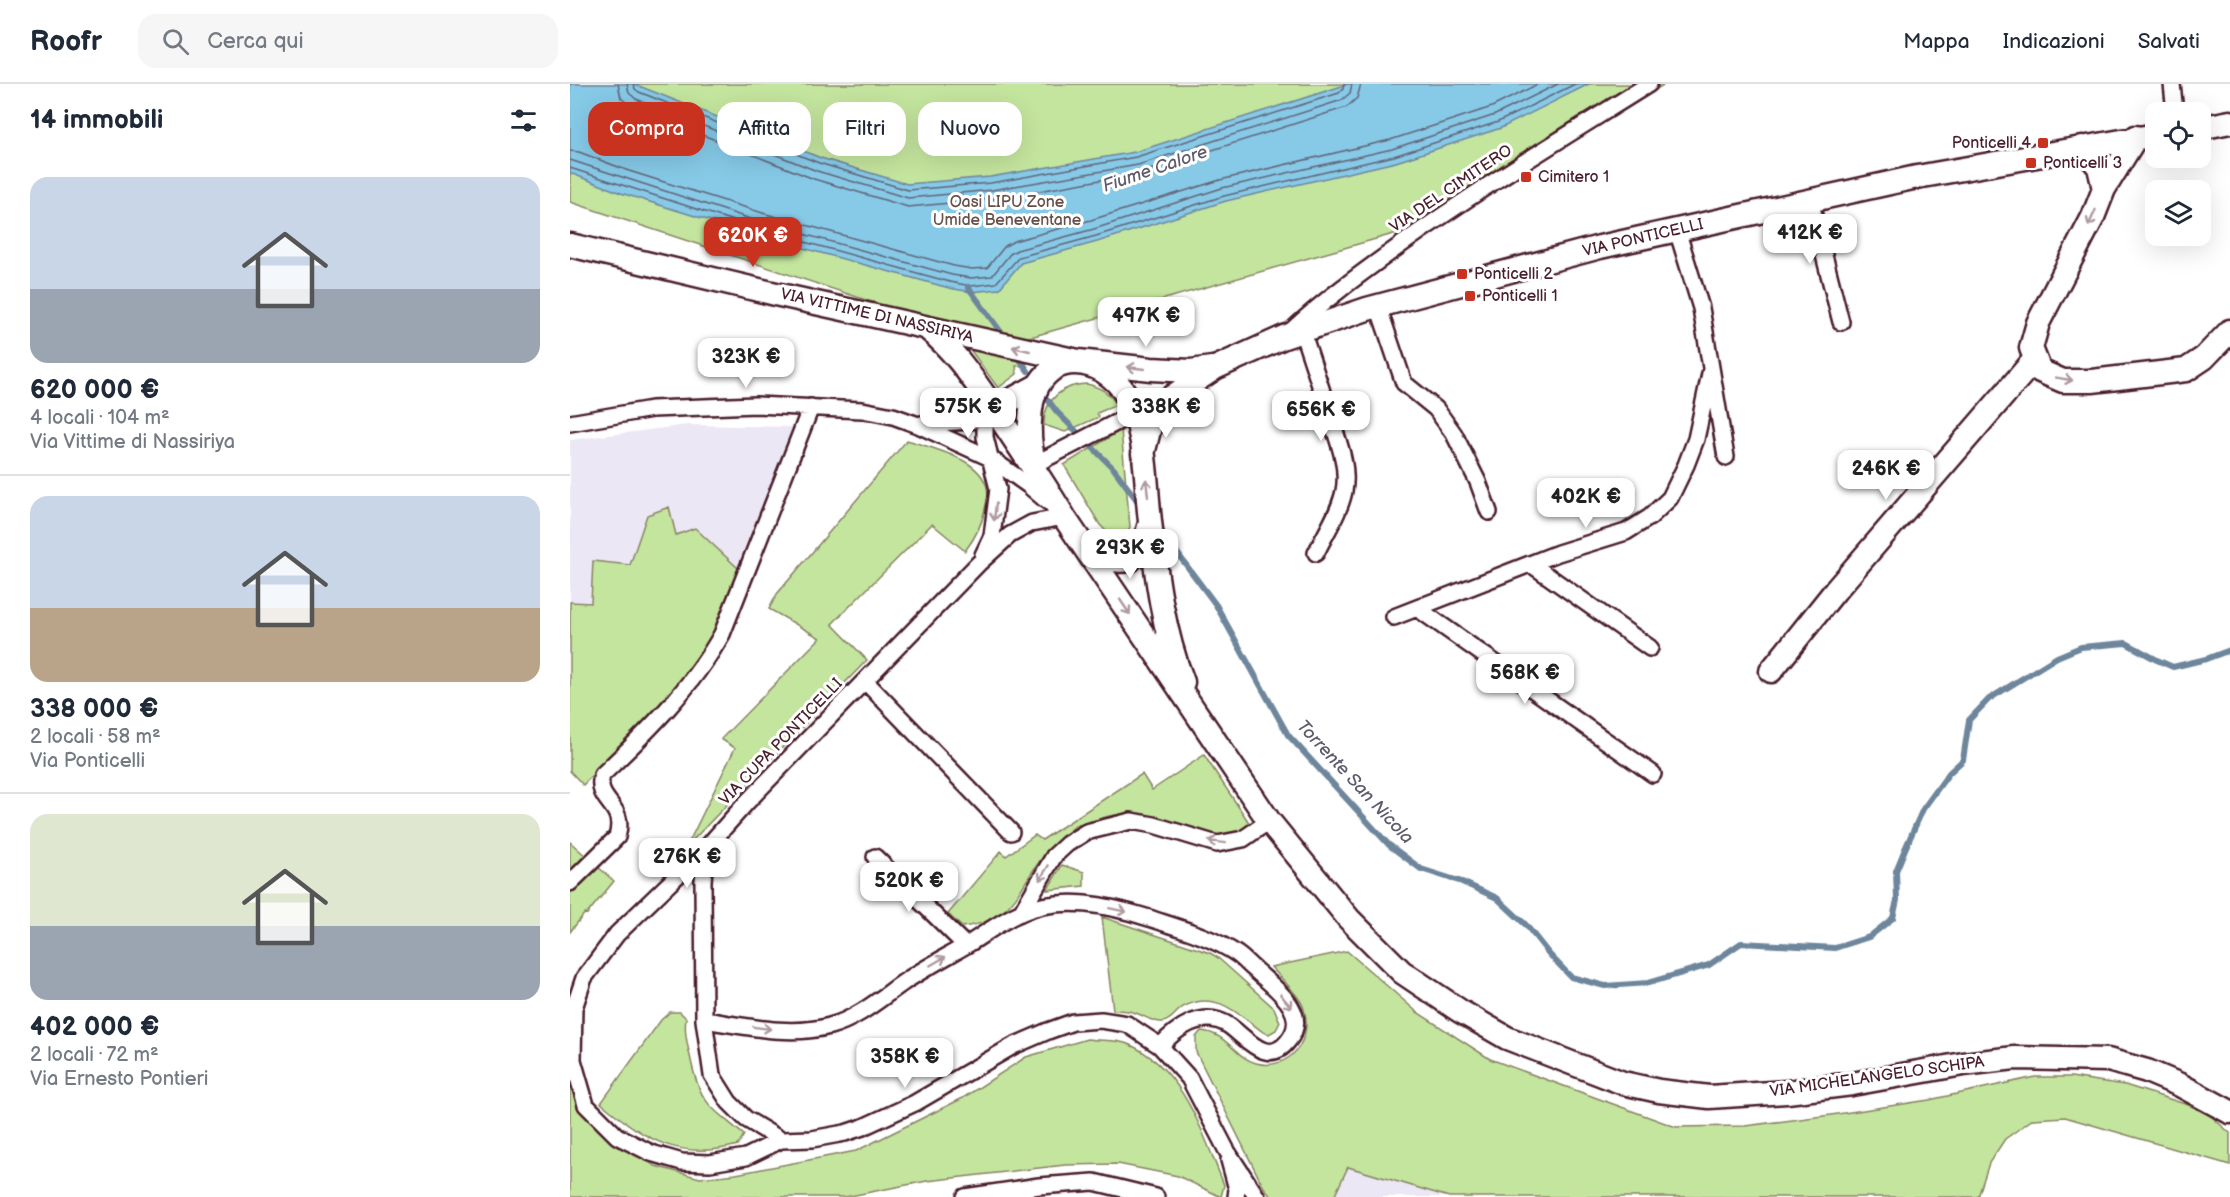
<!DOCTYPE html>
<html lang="it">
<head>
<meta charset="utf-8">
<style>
	body { margin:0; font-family:"Balsamiq Sans",sans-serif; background:#f6f6f7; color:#1f2937; height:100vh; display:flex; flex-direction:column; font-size:22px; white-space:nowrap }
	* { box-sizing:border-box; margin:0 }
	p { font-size:20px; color:#747a83 }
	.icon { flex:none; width:33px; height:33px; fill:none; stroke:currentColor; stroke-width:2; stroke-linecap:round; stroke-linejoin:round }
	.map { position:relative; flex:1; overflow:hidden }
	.panel { display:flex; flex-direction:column; background:#fff; width:570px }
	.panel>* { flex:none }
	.guide { position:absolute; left:18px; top:18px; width:570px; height:54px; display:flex; gap:12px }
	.controls { position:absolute; left:1575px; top:18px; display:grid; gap:12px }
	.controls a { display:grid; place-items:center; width:66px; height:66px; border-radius:12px; background:#fff; box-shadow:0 6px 24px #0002; font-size:30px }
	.price { position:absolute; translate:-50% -51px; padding:0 14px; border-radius:12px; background:#fff; color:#222; font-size:20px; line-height:39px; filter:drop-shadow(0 2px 3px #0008) }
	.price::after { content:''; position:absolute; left:50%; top:36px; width:18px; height:14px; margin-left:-9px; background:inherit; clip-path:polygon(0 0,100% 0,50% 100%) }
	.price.on { background:#c8321e; color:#fff }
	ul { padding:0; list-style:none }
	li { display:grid; align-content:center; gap:12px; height:318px; padding:0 30px }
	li+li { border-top:2px solid #e0e1e3 }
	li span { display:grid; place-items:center; height:186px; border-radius:18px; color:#555 }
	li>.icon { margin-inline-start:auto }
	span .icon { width:108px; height:108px; fill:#fffc; stroke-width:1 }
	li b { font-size:26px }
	h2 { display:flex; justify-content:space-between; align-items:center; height:72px; padding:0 30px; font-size:26px }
	.chip { padding:0 21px; border-radius:18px; background:#fff; box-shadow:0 6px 24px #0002; font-size:21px; line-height:54px }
	.chip.on { background:#c8321e; color:#fff }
	header { display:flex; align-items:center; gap:36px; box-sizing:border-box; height:84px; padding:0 30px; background:#fff; border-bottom:2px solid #e0e1e3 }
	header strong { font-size:28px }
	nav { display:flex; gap:33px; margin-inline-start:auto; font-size:21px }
	.search { width:420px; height:54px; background:#f6f6f7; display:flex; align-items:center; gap:15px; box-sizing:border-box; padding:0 21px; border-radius:18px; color:#747a83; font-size:22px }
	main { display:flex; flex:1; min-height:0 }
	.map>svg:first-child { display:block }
	.built { fill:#ece7f5 }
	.green { fill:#c4e59e; stroke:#878264; stroke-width:1.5 }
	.water { fill:#86cae8; stroke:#6e869c; stroke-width:1.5 }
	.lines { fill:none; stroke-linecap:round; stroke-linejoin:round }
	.shore { stroke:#626377; stroke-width:1.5 }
	.stream { stroke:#6e869c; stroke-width:6 }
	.street-casing { stroke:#4a1f2b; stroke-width:20 }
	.secondary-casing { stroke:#4a1f2b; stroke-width:27 }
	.street { stroke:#fff; stroke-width:15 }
	.secondary { stroke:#fff; stroke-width:22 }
	.oneway { stroke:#ae9aa0 }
	.poi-dot { fill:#c8321e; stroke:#fff; stroke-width:2 }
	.labels { text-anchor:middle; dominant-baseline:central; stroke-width:6; stroke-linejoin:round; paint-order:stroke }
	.poi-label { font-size:16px; fill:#4a1f2b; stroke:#fff; text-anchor:start }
	.street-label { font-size:16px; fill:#4a1f2b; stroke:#fff }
	.park-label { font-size:16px; fill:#685048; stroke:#fff }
	.water-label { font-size:18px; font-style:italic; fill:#5f5b6d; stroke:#fff }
</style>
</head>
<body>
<header>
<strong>Roofr</strong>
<div class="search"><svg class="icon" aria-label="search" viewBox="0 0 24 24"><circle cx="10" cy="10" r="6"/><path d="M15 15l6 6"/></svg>Cerca qui</div>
<nav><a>Mappa</a><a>Indicazioni</a><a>Salvati</a></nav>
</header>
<main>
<section class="panel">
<h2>14 immobili<svg class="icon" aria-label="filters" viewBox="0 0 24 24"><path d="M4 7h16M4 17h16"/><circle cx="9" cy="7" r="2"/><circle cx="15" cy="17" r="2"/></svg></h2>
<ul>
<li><span style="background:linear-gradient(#c9d6e8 60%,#9aa5b1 0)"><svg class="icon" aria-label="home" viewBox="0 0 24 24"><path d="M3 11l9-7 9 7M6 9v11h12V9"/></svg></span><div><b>620 000 €</b><p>4 locali · 104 m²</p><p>Via Vittime di Nassiriya</p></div></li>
<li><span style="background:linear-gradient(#c9d6e8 60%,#b9a48a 0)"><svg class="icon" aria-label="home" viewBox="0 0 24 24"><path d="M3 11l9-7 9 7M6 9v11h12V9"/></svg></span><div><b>338 000 €</b><p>2 locali · 58 m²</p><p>Via Ponticelli</p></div></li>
<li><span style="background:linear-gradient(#dfe7d0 60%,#9aa5b1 0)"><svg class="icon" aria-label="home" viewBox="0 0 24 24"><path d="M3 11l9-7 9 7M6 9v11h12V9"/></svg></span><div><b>402 000 €</b><p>2 locali · 72 m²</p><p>Via Ernesto Pontieri</p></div></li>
</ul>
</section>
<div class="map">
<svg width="1660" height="1113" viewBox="0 0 1660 1113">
	<rect width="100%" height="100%" fill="#fff"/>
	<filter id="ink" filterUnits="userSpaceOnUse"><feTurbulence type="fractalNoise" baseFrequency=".0167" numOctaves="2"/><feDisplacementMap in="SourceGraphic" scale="12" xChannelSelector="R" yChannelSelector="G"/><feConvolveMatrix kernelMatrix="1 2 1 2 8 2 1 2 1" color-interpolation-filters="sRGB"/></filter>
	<g filter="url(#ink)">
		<path class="built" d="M117 341 228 343 169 485 125 444 106 452 99 423 77 432 60 481 21 520 0 518V356Z
			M778 1083 879 1113H764Z"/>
		<path class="green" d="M0 0H1095L964 78 834 147 464 252 431 257 399 250 0 118Z
			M399 264 457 276 456 282H446L447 290 428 304Z
			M517 300C532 304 539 309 547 321L527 329 529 333 495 348 474 341C473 316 494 300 517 300Z
			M551 346 560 443 557 449 542 453 530 441 494 381Z
			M337 356C364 365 417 375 418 411 418 415 416 420 415 425 412 441 405 454 395 467L362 440 262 540 297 576 117 762 165 664 151 655 250 554 199 525 207 510Z
			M99 423 106 451 125 444 169 485C159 513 150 545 134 570 104 617 52 661 13 701L0 687V518L21 519 23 477 60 481 77 431Z
			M634 671 682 743 658 755 562 729 539 732 505 742C496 750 486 758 478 767 445 803 449 836 392 843L378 830 431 767 436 772 465 751 472 756 572 690 582 706Z
			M0 758 44 797 17 830 15 829 0 848Z
			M492 781 514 788V802L477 806Z
			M532 833 640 869 647 873 704 924 710 938 706 946 699 950 693 948C669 931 647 906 615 922 606 926 603 936 593 938 583 939 575 932 566 929 559 926 551 926 543 926Z
			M777 867 847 928 920 975 1106 1043 1175 1042 1261 1031 1359 1016 1465 993H1501L1555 1001 1634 1026 1660 1049V1081L1495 1033 1463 1035 1435 1055 1419 1079 1408 1113H879L778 1083 764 1113H701L693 1102 626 968V953L631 947C658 949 665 974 686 979 720 988 745 954 733 922 729 911 710 893 701 883Z
			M100 928H110L116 934C114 947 117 959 120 972 130 1021 139 1021 174 1051L168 1061C108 1077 76 1056 31 1019L91 936Z
			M517 955C530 957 547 955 558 960 613 983 633 1050 654 1101L651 1113 608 1092 548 1080 495 1081 357 1097 275 1113H0V1002L29 1047 85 1082 130 1094 166 1090 286 1067 393 1014 456 973Z"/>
		<path class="water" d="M0 0H64L251 74 337 100 420 93 565 68 778 0H1019L931 44 826 78 656 117 527 158 451 179 429 205 401 208 379 204 189 152 51 109 0 89Z"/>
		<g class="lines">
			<path class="shore" d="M48 0 51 14 62 23 244 95 338 123 423 115 570 89 777 23 787 14 791 0
				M57 0 59 9 66 15 247 87 338 114 422 106 568 81 772 16 780 9 782 0
				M64 0 65 5 69 8 249 79 338 106 421 99 566 73 769 9 773 5 774 0
				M0 67 9 68 59 87 196 130 384 182 402 185 417 184 435 162 444 157 521 136 650 96 820 56 922 23 968 0
				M0 76 193 139 382 191 401 194 422 192 440 170 447 166 524 145 652 104 822 65 925 31 988 0
				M0 84 191 146 380 198 401 202 426 199 449 173 526 152 654 112 824 72 928 38 1005 0"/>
			<path class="stream" d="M398 203 433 251
				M449 274 458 287
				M478 316 487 328 544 385 569 419
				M590 446 646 521 718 651 819 761 851 785 892 798 927 814 956 841 979 870 1001 893 1035 902 1078 899 1139 881 1171 859 1265 864 1299 853 1323 834 1327 816 1326 787 1335 765 1353 725 1379 689 1393 676 1399 636 1419 615 1487 573 1511 563 1556 559 1587 576 1603 583 1636 575 1660 566"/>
			<defs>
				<path id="street" d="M1602 0 1605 28
					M1240 116 1271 238
					M1107 146 1131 224 1156 373
					M808 222 834 299 866 325 884 350 908 398 919 428
					M721 247C753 217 789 191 825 165 908 105 993 54 1079 0
					M732 247C742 276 751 305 761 335 768 357 779 382 774 407 770 428 755 450 746 469
					M0 339 82 325 186 321 292 326 323 332 348 341 420 374 458 401 478 418
					M351 340 401 337 420 327
					M465 380 565 329
					M413 471 422 452 428 405 415 353V331
					M961 480 1080 564
					M847 524 1083 690
					M824 533 988 469 1056 448 1080 433 1100 414 1116 381 1126 355 1141 285
					M295 597 441 748
					M136 764 133 797 134 936 142 991 159 1018 176 1035 211 1056 242 1055 275 1049 293 1043 345 1019 443 962 478 947 503 938 531 936 557 940 590 962 619 994 657 1067 687 1113
					M305 773 395 861
					M0 799 47 753C57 719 24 719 32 691 76 649 122 604 152 550L241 323
					M451 829 484 772 497 760 516 748 561 737 584 741 647 760 673 755 699 737
					M134 936C175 942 220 953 260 942 287 935 311 914 334 898 355 884 378 872 400 859 416 849 433 836 450 829 492 811 538 821 579 834 606 843 643 853 667 870 673 874 678 880 684 885 703 903 742 928 718 957 697 984 675 952 658 941 633 925 607 944 590 962
					M211 1056 176 1073 140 1079 112 1078 81 1069 47 1052 16 1021 3 976 4 924 14 894 47 850 136 764 177 718 409 479 440 451 462 439 494 433
					M659 1076 667 1105 666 1113
					M395 1113 469 1102 524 1098 586 1113"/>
				<path id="secondary" d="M1630 44 1660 38
					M1512 63 1529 83 1534 105 1523 133 1468 239 1461 264 1470 287 1493 297H1522L1616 286 1634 274 1660 247
					M1534 105 1566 53
					M0 161 210 211 508 277 581 285 621 287 642 284
					M357 244C386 268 403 295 424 325 448 361 472 396 494 433L699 737 779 835 832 888 890 927 937 954 1053 999 1089 1007 1139 1013 1217 1008 1282 1000 1393 980 1445 974 1538 976 1577 987 1610 1001 1660 1028
					M424 325 467 302
					M573 370 583 331 591 320 645 284 714 253 797 225 1030 163 1166 133 1347 93 1586 51
					M465 380C458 360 457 319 469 300 490 265 536 278 555 309 577 346 575 395 580 437 586 491 593 547 613 598
					M516 462C530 474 542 479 560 476L576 453 580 439
					M1201 587 1265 507 1465 275"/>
			</defs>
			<use href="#street" class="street-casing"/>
			<use href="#secondary" class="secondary-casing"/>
			<use href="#street" class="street"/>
			<use href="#secondary" class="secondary"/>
		</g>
		<defs><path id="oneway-shaft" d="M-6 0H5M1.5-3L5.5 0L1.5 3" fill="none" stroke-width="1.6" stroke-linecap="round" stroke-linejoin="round" transform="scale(1.5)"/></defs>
		<g class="oneway">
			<use href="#oneway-shaft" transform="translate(1522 134) rotate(114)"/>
			<use href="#oneway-shaft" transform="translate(451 265) rotate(-167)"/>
			<use href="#oneway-shaft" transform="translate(566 284) rotate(-174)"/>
			<use href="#oneway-shaft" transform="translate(1494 295) rotate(10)"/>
			<use href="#oneway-shaft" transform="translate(577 404) rotate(-96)"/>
			<use href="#oneway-shaft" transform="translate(425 428) rotate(96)"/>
			<use href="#oneway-shaft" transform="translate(555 523) rotate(56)"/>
			<use href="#oneway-shaft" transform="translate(647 758) rotate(-173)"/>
			<use href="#oneway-shaft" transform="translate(474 789) rotate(121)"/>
			<use href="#oneway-shaft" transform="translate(548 826) rotate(12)"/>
			<use href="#oneway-shaft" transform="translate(368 877) rotate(-30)"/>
			<use href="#oneway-shaft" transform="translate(716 917) rotate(50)"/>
			<use href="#oneway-shaft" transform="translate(192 944) rotate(7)"/>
		</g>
	</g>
	<g class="poi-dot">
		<rect x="1467" y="53" width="12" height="12" rx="3"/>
		<rect x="1455" y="73" width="12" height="12" rx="3"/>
		<rect x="950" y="87" width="12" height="12" rx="3"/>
		<rect x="886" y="184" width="12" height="12" rx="3"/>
		<rect x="894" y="206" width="12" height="12" rx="3"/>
	</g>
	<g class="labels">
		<g class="poi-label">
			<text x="1461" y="59" text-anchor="end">Ponticelli 4</text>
			<text x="1473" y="79">Ponticelli 3</text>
			<text x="968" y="93">Cimitero 1</text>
			<text x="904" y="190">Ponticelli 2</text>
			<text x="912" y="212">Ponticelli 1</text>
		</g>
		<g class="street-label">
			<text transform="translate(881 105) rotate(-34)">VIA DEL CIMITERO</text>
			<text transform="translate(1073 154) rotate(-13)">VIA PONTICELLI</text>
			<text transform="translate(307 232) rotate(13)">VIA VITTIME DI NASSIRIYA</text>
			<text transform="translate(211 658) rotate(-46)">VIA CUPA PONTICELLI</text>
			<text transform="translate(1307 993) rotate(-8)">VIA MICHELANGELO SCHIPA</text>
		</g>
		<g class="park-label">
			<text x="437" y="118">Oasi LIPU Zone<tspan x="437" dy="18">Umide Beneventane</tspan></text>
		</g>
		<g class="water-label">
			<text transform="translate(585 85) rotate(-19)">Fiume Calore</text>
			<text transform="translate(785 698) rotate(47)">Torrente San Nicola</text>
		</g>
	</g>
</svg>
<div class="controls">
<a><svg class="icon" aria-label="locate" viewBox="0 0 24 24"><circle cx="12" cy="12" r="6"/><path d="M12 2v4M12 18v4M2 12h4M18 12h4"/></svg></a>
<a><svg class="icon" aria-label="layers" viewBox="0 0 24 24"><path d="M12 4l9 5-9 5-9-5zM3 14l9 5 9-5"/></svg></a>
</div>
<b class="price" style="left:1240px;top:181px">412K €</b>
<b class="price on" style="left:183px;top:184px">620K €</b>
<b class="price" style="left:576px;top:264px">497K €</b>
<b class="price" style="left:176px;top:305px">323K €</b>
<b class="price" style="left:398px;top:355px">575K €</b>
<b class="price" style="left:596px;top:355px">338K €</b>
<b class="price" style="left:751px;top:358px">656K €</b>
<b class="price" style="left:1316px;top:417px">246K €</b>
<b class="price" style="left:1016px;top:445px">402K €</b>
<b class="price" style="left:560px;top:496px">293K €</b>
<b class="price" style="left:955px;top:621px">568K €</b>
<b class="price" style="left:117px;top:805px">276K €</b>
<b class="price" style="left:339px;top:829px">520K €</b>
<b class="price" style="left:335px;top:1005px">358K €</b>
<div class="guide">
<a class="chip on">Compra</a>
<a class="chip">Affitta</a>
<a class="chip">Filtri</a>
<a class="chip">Nuovo</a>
</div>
</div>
</main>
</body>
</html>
